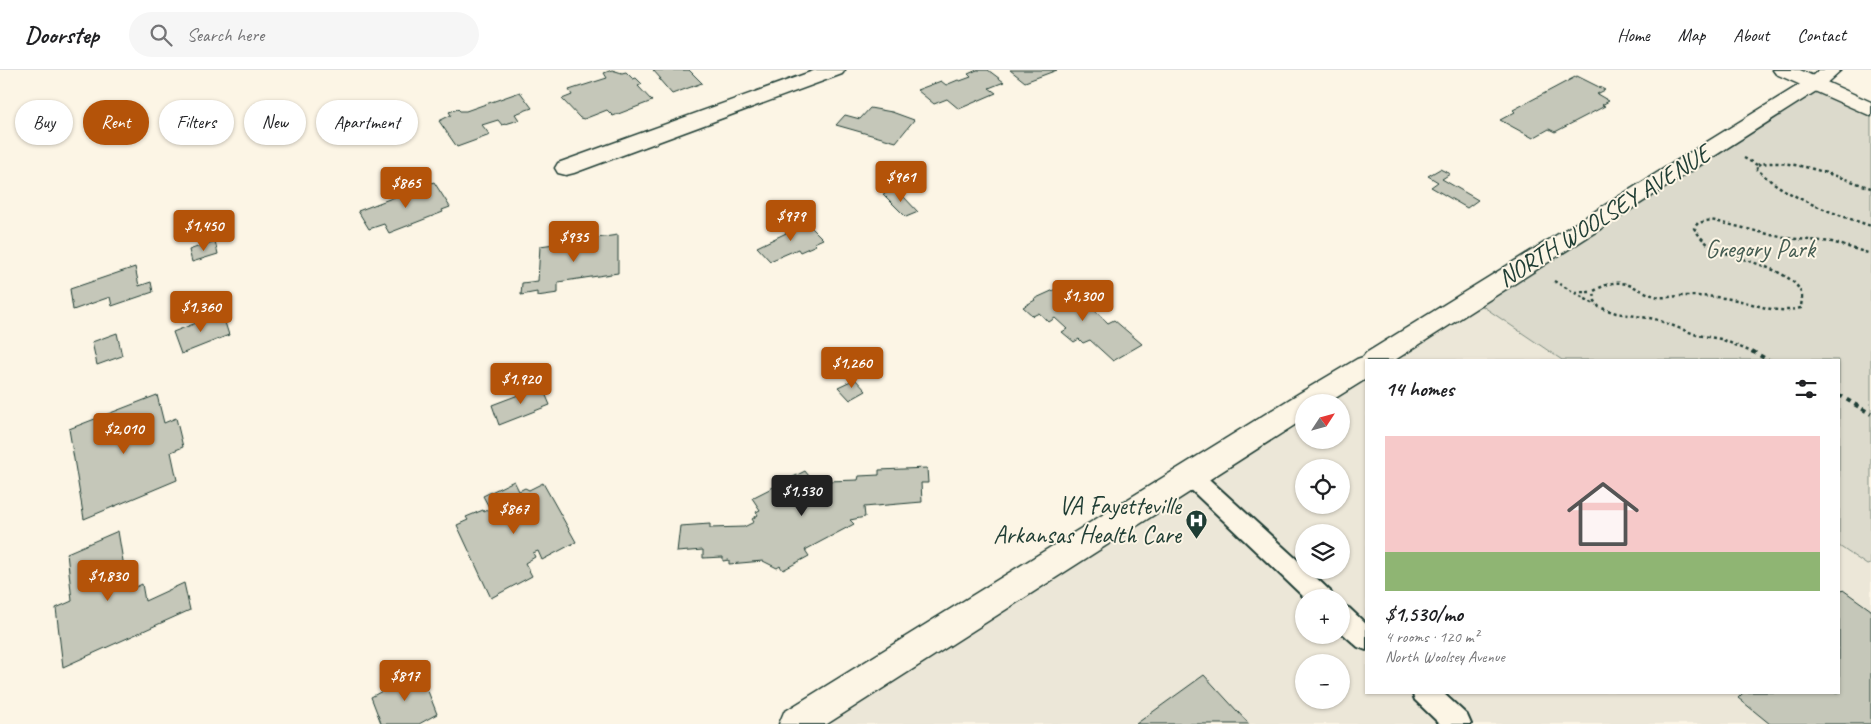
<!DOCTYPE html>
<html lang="en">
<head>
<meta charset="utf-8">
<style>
	body { margin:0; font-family:Caveat,sans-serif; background:#f6f6f6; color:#202124; height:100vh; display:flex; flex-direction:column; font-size:19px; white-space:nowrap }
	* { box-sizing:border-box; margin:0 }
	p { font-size:16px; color:#757577 }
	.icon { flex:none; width:28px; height:28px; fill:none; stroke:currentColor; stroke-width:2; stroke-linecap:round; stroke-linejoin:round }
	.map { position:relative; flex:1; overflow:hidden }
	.side { position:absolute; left:1365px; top:289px; width:475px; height:335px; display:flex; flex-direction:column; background:#fff; border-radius:0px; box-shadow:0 1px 4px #0004 }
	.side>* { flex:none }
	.hud { position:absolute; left:15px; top:30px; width:475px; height:45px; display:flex; gap:10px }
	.needle { width:32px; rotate:54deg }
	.fabs { position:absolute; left:1295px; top:324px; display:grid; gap:10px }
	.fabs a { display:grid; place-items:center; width:55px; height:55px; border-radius:50%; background:#fff; box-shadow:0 1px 4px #0004; font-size:25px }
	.price { position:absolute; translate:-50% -42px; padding:0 11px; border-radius:5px; background:#b45309; color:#fff; font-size:16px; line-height:32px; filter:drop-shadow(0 1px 2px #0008) }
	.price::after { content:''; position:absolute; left:50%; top:30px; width:15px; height:11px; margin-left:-8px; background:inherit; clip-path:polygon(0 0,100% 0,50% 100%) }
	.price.on { background:#222; color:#fff }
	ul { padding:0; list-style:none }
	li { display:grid; align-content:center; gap:10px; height:265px; padding:0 20px }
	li+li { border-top:1px solid #e0e0e0 }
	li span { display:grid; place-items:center; height:155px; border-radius:0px; color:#555 }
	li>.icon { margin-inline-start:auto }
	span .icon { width:90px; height:90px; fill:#fffc; stroke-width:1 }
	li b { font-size:21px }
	h2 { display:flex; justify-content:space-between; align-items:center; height:60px; padding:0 20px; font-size:21px }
	.tag { padding:0 18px; border-radius:22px; background:#fff; box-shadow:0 1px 4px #0004; font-size:18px; line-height:45px }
	.tag.on { background:#b45309; color:#fff }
	header { display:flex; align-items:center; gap:30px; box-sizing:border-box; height:70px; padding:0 25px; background:#fff; border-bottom:1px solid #e0e0e0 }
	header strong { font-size:24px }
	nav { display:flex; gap:28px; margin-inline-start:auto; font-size:18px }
	.search { width:350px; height:45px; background:#f6f6f6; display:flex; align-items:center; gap:12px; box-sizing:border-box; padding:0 18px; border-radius:28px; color:#757577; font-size:19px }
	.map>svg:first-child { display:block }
	.built { fill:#ece7d8; fill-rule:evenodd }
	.green { fill:#dcdacc; stroke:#7e8c80 }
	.building { fill:#c5c7b9; stroke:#1f3d34 }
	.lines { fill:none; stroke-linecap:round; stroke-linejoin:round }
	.service-casing { stroke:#1f3d34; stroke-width:4 }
	.minor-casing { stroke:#1f3d34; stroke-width:3 }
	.tertiary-casing { stroke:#1f3d34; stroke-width:3 }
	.path-far1 { stroke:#1f3d34; stroke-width:2.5; stroke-dasharray:3 3; stroke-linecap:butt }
	.path { stroke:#1f3d34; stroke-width:4; stroke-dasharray:4.5 4.5; stroke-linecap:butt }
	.service { fill:#fcf5e5; fill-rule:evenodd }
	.minor { fill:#fcf5e5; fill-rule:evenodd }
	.tertiary { fill:#fcf5e5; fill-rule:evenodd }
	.labels { text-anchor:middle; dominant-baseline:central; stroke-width:4; stroke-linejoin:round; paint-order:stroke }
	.street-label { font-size:25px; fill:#1f3d34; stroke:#fcf5e5 }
	.park-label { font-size:25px; fill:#455c52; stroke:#fcf5e5 }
	.poi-label { font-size:25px; fill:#1f3d34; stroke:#fcf5e5; text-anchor:end }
</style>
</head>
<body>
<header>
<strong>Doorstep</strong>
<div class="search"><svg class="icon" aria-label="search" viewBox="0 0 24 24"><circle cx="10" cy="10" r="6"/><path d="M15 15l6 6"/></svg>Search here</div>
<nav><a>Home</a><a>Map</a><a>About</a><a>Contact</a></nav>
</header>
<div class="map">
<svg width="1871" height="654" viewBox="0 0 1871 654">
	<rect width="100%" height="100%" fill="#fcf5e5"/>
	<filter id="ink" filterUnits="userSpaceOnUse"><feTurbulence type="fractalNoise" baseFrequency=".02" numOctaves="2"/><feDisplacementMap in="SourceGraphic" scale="10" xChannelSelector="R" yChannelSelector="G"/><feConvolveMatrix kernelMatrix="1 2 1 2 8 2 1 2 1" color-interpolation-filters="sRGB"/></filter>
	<g filter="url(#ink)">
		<path class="built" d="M1472 229 1562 290H1375Z
			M1366 296V622H1839V476L1867 495 1871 494V654H796L1304 335V370H1341V332H1308ZM1304 398H1341V435H1304ZM1304 462H1341V500H1304ZM1304 528H1341V565H1304ZM1304 592H1341V630H1304Z"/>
		<path class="green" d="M1814 14 1871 40V494L1867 495 1839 476V290H1562L1472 229Z"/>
		<path class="building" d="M612 0 622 3 626 2 633 9 636 8 642 14 638 16 652 31 613 46 607 40 584 49 580 48 562 29 572 25 569 20 607 8 604 3Z
			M653 0H689L702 13 672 24 659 9H661Z
			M977 0H988L1004 12 989 18 996 23 959 39 947 29 934 34 917 20 941 11 946 15 958 10 960 11 971 7 968 4Z
			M1010 0H1057L1025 12Z
			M1577 6 1605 20 1597 24 1609 31 1602 35 1605 36 1555 62 1549 59 1533 68 1500 50 1515 42 1513 40Z
			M520 22 532 38 515 44 519 50 502 55 498 50 482 55 490 65 457 77 439 51 451 45 449 42 458 39 460 41H466Z
			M870 38 892 42 914 50 896 72 836 55 845 45 860 49Z
			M1440 99 1450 104 1442 109 1478 130 1467 138 1431 117 1438 112 1428 106Z
			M434 112 450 137 442 140 443 142 389 163 384 154 369 159 358 141Z
			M898 119 904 127 918 142 906 147 883 124Z
			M807 153 823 169 814 173 816 175 800 182 798 179 770 191 757 177Z
			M618 165V203L558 212V223L537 226V222L521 225 522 213 538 211 540 176Z
			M215 171 218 184 192 192 189 180Z
			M135 197 139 216 151 212 153 222 112 236 110 227 73 240 70 219Z
			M1067 214 1108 253 1114 250 1142 274 1113 291 1090 270 1083 273 1079 269 1074 272 1062 262 1067 259 1055 248 1049 252 1039 243 1033 246 1023 237 1035 230 1034 229Z
			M222 243 229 265 181 284 173 262Z
			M117 263 122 286 97 295 92 272Z
			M855 309 866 321 850 330 838 317Z
			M542 316 550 335 499 355 492 335Z
			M157 325 164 353 176 348 183 377 171 382 177 410 84 449 69 359Z
			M927 398 928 413H921L922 432 864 437 865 447 850 450 854 454 805 480 809 486 783 500 780 496 777 498 763 491 729 494V490L723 491V487L703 488V480L677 482 680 456 710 454V458L744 457 754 452 752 449 758 445 756 442 760 440 752 428 805 401 813 411 818 408 822 414 828 411 858 410 859 406 879 405V400Z
			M514 411 519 421 525 418 529 420 543 413 576 472 542 490 538 481 533 483 535 487 525 493 532 506 491 528 457 455 468 450 466 447 483 440 484 442 490 439 483 426Z
			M118 461 128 521 142 514 145 531 184 513 190 540 63 597 56 538 72 531 67 483Z
			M1843 520 1871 540V654H1770L1738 628 1744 622H1839V524Z
			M420 601 437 644 419 654H379L381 653 371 627Z
			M1204 605 1249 654H1136Z"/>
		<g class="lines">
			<defs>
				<path id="service" d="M1191 397 1199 400 1304 496V500H1308L1330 521 1333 528H1305L1183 412 1180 406 1183 400Z
					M1341 535 1349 538 1366 554V580L1358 577 1341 562Z
					M1412 622H1442L1467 645 1471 654H1440L1415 630Z"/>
				<path id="minor" d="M816 0H845L842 4 574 103 566 105 558 103 555 98 558 93Z
					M1819 0H1841L1821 18 1395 290H1366V309L1329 332H1304V349L827 654H779L784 642 1298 324 1357 289 1363 287 1366 283 1807 10Z"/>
				<path id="tertiary" d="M1773 0H1800L1871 32V46L1776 4Z"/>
			</defs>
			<use href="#service" class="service-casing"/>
			<use href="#minor" class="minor-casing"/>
			<use href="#tertiary" class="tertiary-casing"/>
			<path class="path-far1" d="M1744 88 1757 95
				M1871 118C1841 108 1788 86 1757 95V99C1786 128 1833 143 1871 156
				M1554 211 1596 235
				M1575 222H1593
				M1754 283 1721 269 1697 265 1655 249 1616 243 1599 237 1595 231 1594 221C1623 203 1631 219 1658 227 1665 228 1674 226 1681 226 1697 226 1715 226 1730 229 1759 233 1770 245 1801 238 1801 235 1802 230 1802 226 1796 198 1734 190 1713 177 1705 173 1699 166 1694 158L1698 153 1711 150 1784 168 1832 172 1871 184"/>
			<path class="path" d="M1752 281 1768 290
				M1839 325 1871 344"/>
			<use href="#service" class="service"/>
			<use href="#minor" class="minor"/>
			<use href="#tertiary" class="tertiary"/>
		</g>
	</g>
	<defs>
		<symbol id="hospital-pin" viewBox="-11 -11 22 30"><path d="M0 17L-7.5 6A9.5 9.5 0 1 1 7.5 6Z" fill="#1f3d34" stroke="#fcf5e5"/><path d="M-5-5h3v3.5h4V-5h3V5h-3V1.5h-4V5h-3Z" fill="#fff"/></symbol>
	</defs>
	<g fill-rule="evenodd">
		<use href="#hospital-pin" x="1184" y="438" width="25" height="34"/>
	</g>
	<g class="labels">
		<g class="street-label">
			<text transform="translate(1604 146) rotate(-32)">NORTH WOOLSEY AVENUE</text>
		</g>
		<g class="park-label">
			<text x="1760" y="179">Gregory Park</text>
		</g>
		<g class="poi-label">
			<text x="1181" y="436">VA Fayetteville<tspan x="1181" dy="29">Arkansas Health Care</tspan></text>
		</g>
	</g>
</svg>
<div class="fabs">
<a><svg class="needle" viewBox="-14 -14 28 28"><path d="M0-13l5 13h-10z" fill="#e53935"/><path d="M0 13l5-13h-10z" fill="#757577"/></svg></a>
<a><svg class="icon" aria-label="locate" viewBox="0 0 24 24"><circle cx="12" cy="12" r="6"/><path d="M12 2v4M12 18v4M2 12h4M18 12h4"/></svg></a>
<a><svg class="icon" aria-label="layers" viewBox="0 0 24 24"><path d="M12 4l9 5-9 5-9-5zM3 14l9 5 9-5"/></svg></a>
<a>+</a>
<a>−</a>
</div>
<b class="price" style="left:901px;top:133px">$961</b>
<b class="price" style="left:406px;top:139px">$865</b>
<b class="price" style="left:791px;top:172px">$979</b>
<b class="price" style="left:204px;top:182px">$1,450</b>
<b class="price" style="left:574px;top:193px">$935</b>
<b class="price" style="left:1083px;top:252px">$1,300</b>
<b class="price" style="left:201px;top:263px">$1,360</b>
<b class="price" style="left:852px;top:319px">$1,260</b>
<b class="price" style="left:521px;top:335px">$1,920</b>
<b class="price" style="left:124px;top:385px">$2,010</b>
<b class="price on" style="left:802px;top:447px">$1,530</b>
<b class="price" style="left:514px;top:465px">$867</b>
<b class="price" style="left:108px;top:532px">$1,830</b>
<b class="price" style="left:405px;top:632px">$817</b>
<div class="hud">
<a class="tag">Buy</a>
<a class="tag on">Rent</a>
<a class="tag">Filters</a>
<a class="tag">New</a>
<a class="tag">Apartment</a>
</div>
<section class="side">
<h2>14 homes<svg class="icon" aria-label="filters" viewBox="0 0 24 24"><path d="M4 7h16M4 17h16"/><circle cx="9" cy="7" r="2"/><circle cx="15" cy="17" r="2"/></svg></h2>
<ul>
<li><span style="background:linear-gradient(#f6c9c9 75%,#8fb573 0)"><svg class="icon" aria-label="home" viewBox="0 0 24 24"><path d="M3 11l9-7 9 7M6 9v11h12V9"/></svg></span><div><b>$1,530/mo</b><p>4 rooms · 120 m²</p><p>North Woolsey Avenue</p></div></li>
</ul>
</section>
</div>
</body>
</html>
